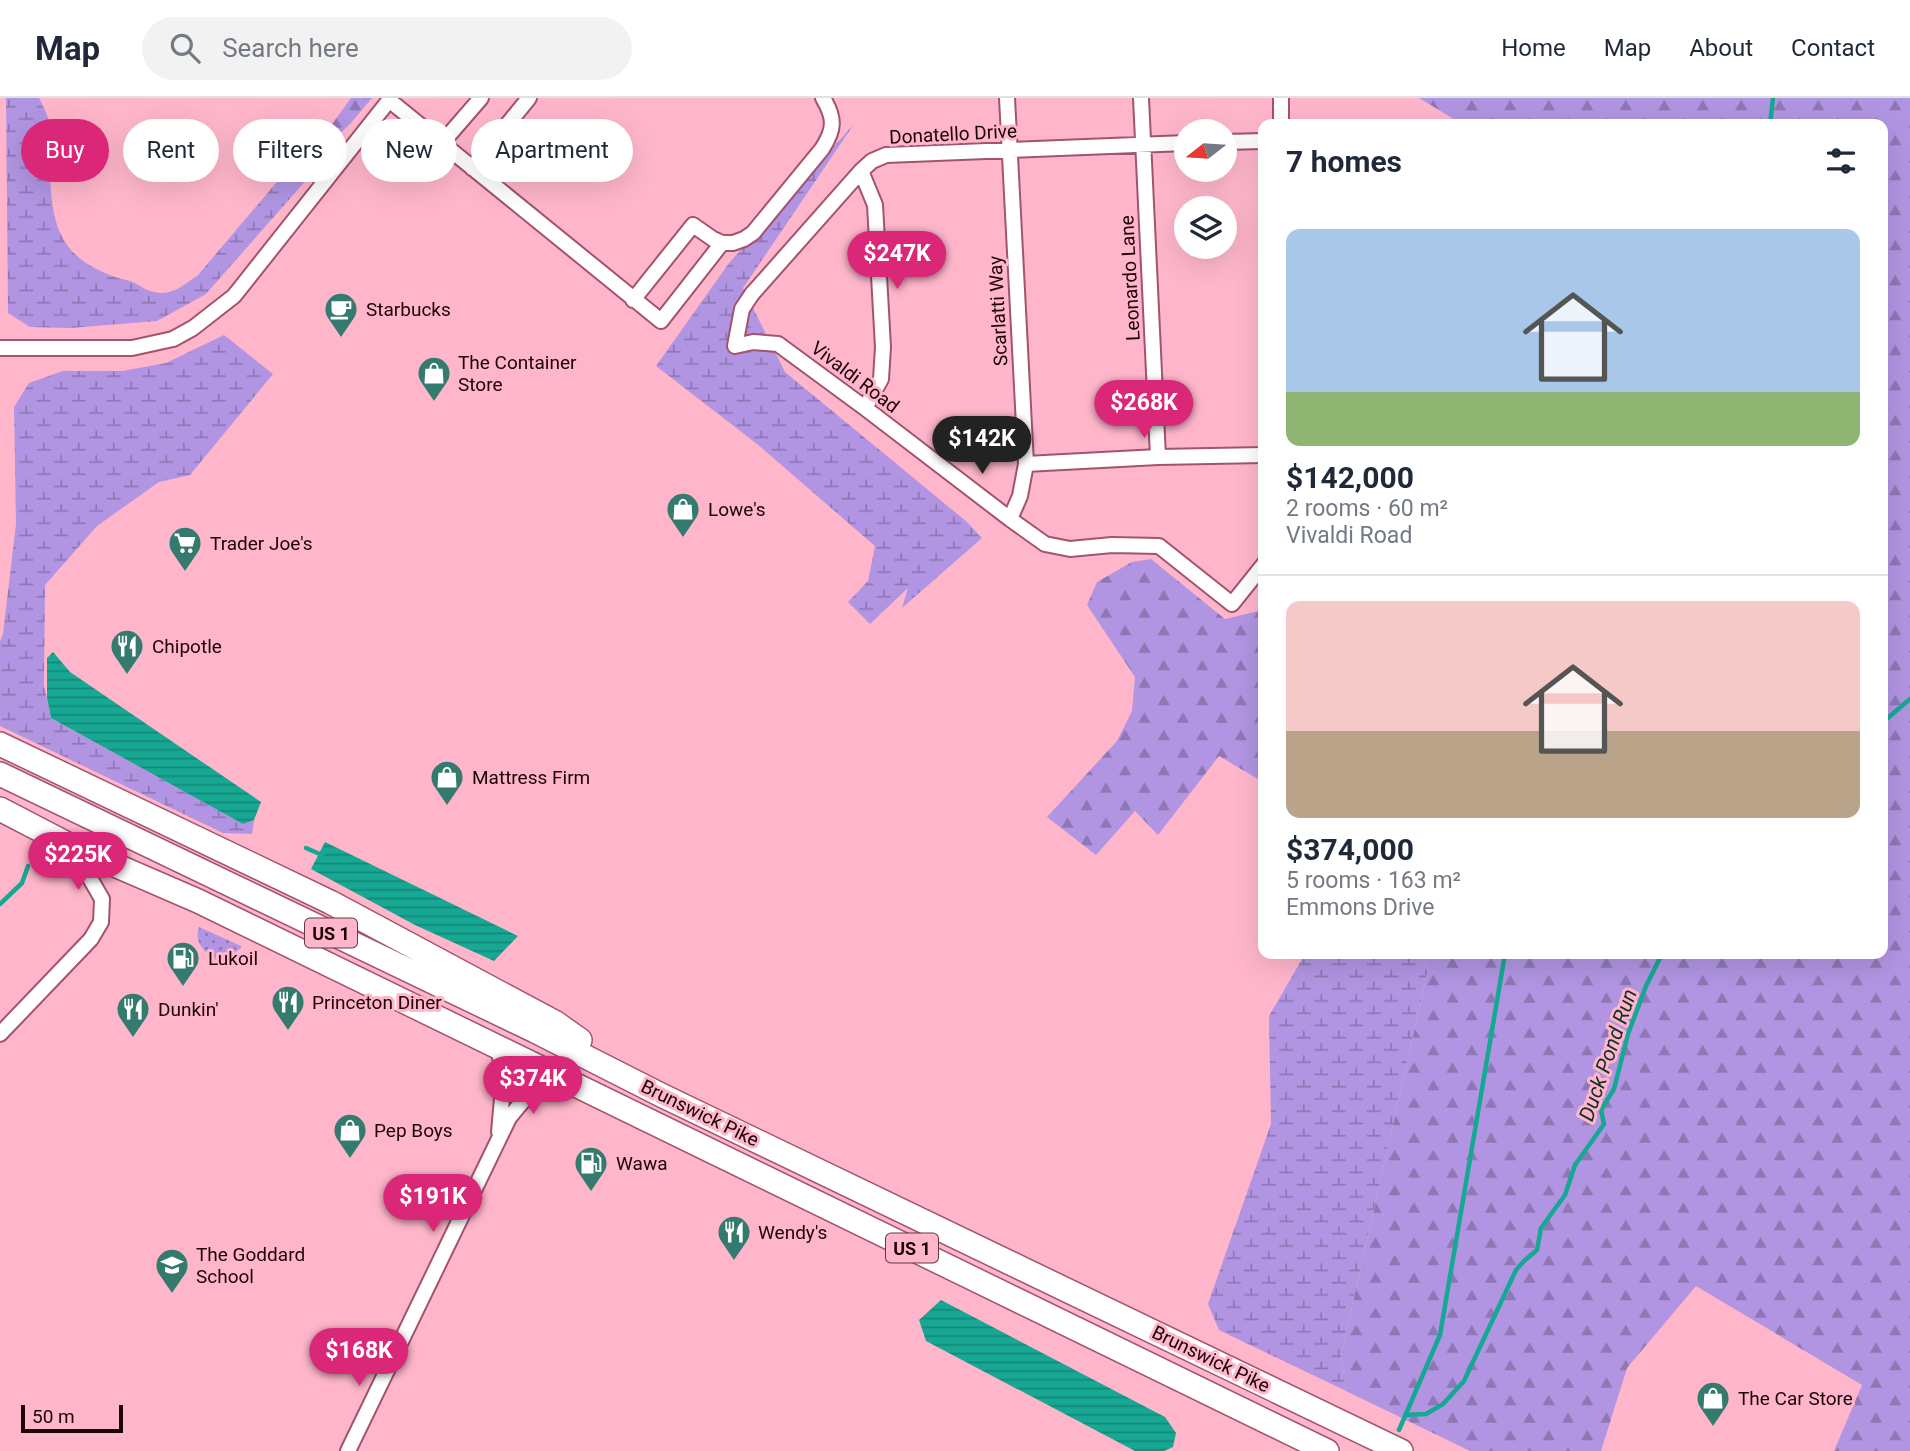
<!DOCTYPE html>
<html lang="en">
<head>
<meta charset="utf-8">
<style>
	body { margin:0; font-family:Roboto,sans-serif; background:#f2f2f3; color:#1f2937; height:100vh; display:flex; flex-direction:column; font-size:26px; white-space:nowrap }
	* { box-sizing:border-box; margin:0 }
	p { font-size:23px; color:#747a83 }
	.icon { flex:none; width:38px; height:38px; fill:none; stroke:currentColor; stroke-width:2; stroke-linecap:round; stroke-linejoin:round }
	.map { position:relative; flex:1; overflow:hidden }
	.sheet { position:absolute; left:1258px; top:21px; width:630px; height:840px; display:flex; flex-direction:column; background:#fff; border-radius:14px; box-shadow:0 7px 28px #0002 }
	.sheet>* { flex:none }
	.guide { position:absolute; left:21px; top:21px; width:665px; height:63px; display:flex; gap:14px }
	.needle { width:46px; rotate:253deg }
	.fabs { position:absolute; left:1174px; top:21px; display:grid; gap:14px }
	.fabs a { display:grid; place-items:center; width:63px; height:63px; border-radius:50%; background:#fff; box-shadow:0 7px 28px #0002; font-size:35px }
	.scale { position:absolute; left:21px; bottom:18px; width:102px; box-sizing:border-box; padding-left:7px; border:4px solid #1d020b; border-top:0; font-size:19px; line-height:24px; white-space:nowrap; color:#1d020b; -webkit-text-stroke:5px #ffb6cb; paint-order:stroke }
	.price { position:absolute; translate:-50% -60px; padding:0 16px; border-radius:24px; background:#db2777; color:#fff; font-size:23px; line-height:46px; filter:drop-shadow(0 2px 4px #0008) }
	.price::after { content:''; position:absolute; left:50%; top:42px; width:21px; height:16px; margin-left:-10px; background:inherit; clip-path:polygon(0 0,100% 0,50% 100%) }
	.price.active { background:#222; color:#fff }
	ul { padding:0; list-style:none }
	li { display:grid; align-content:center; gap:14px; height:371px; padding:0 28px }
	li+li { border-top:2px solid #e0e1e3 }
	li span { display:grid; place-items:center; height:217px; border-radius:14px; color:#555 }
	li>.icon { margin-inline-start:auto }
	span .icon { width:126px; height:126px; fill:#fffc; stroke-width:1 }
	li b { font-size:30px }
	h2 { display:flex; justify-content:space-between; align-items:center; height:84px; padding:0 28px; font-size:30px }
	.tag { padding:0 24px; border-radius:32px; background:#fff; box-shadow:0 7px 28px #0002; font-size:24px; line-height:63px }
	.tag.active { background:#db2777; color:#fff }
	header { display:flex; align-items:center; gap:42px; box-sizing:border-box; height:98px; padding:0 35px; background:#fff; border-bottom:2px solid #e0e1e3 }
	header strong { font-size:33px }
	nav { display:flex; gap:38px; margin-inline-start:auto; font-size:24px }
	.search { width:490px; height:63px; background:#f2f2f3; display:flex; align-items:center; gap:18px; box-sizing:border-box; padding:0 24px; border-radius:38px; color:#747a83; font-size:26px }
	.map>svg:first-child { display:block }
	.grass { fill:url(#grass-dots) }
	.forest { fill:url(#forest-firs) }
	.wetland { fill:url(#wetland-marsh) }
	.water { fill:url(#water-rules) }
	.lines { fill:none; stroke-linecap:round; stroke-linejoin:round }
	.stream { stroke:#17a894; stroke-width:4.5 }
	.minor-casing { stroke:#a3536d; stroke-width:18 }
	.trunk-casing { stroke:#a3536d; stroke-width:26 }
	.minor { stroke:#fff; stroke-width:14 }
	.trunk { stroke:#fff; stroke-width:23 }
	.labels { text-anchor:middle; dominant-baseline:central; stroke-width:6; stroke-linejoin:round; paint-order:stroke }
	.shield { fill:#ffb6cb; stroke:#613845; stroke-width:2 }
	.shield-label { font-size:18px; font-weight:bold; fill:#1d020b }
	.street-label { font-size:19px; fill:#1d020b; stroke:#ffb6cb }
	.poi-label { font-size:19px; fill:#1d020b; stroke:#ffb6cb; text-anchor:start }
	.water-label { font-size:21px; font-style:italic; fill:#132f2a; stroke:#ffb6cb }
</style>
</head>
<body>
<header>
<strong>Map</strong>
<div class="search"><svg class="icon" aria-label="search" viewBox="0 0 24 24"><circle cx="10" cy="10" r="6"/><path d="M15 15l6 6"/></svg>Search here</div>
<nav><a>Home</a><a>Map</a><a>About</a><a>Contact</a></nav>
</header>
<div class="map">
<svg width="1910" height="1353" viewBox="0 0 1910 1353">
	<defs>
		<pattern id="grass-dots" width="8" height="8" patternUnits="userSpaceOnUse" patternTransform="scale(1.75)"><rect width="8" height="8" fill="#b195e2"/><path d="M2 2h.1M6 6h.1" fill="none" stroke="#8f77b5" stroke-width="1.8" stroke-linecap="round"/></pattern>
		<pattern id="forest-firs" width="22" height="20" patternUnits="userSpaceOnUse" patternTransform="scale(1.75)"><rect width="22" height="20" fill="#b195e2"/><path d="M5 1l3.5 6h-7zM16 11l3.5 6h-7z" fill="#8f77b5"/></pattern>
		<pattern id="wetland-marsh" width="20" height="14" patternUnits="userSpaceOnUse" patternTransform="scale(1.75)"><rect width="20" height="14" fill="#b195e2"/><path d="M1 5h8M5 5V1M11 12h8M15 12V8" fill="none" stroke="#8f77b5"/></pattern>
		<pattern id="water-rules" width="6" height="5" patternUnits="userSpaceOnUse" patternTransform="scale(1.75)"><rect width="6" height="5" fill="#17a894"/><path d="M0 2.5h6" fill="none" stroke="#148777"/></pattern>
	</defs>
	<rect width="100%" height="100%" fill="#ffb6cb"/>
	<path class="grass" d="M199 829 241 848V850L225 861 216 862C203 853 194 844 199 829Z"/>
	<path class="forest" d="M351 0H372L350 26 318 56 313 57 314 51Z
		M1419 0H1910V1353H1834L1862 1287 1696 1188 1627 1270 1601 1353H1470L1346 1293 1341 1257 1428 871 1419 856H1883V26H1462Z
		M1151 461 1225 521 1263 512V684L1219 658 1158 737 1135 713 1096 757 1047 719 1117 643 1132 613 1135 579 1087 507 1097 484 1132 464Z"/>
	<path class="wetland" d="M6 0H39C42 6 46 13 48 20 50 32 49 46 49 58 52 114 50 154 110 177 116 180 124 181 130 183 136 185 140 188 145 191 168 201 180 190 198 177L287 72 308 80 206 196 157 223 70 230 30 229 8 215Z
		M854 26 743 190 785 274 967 424 982 440 902 510 908 490 870 526 848 504 868 483 875 448 757 346 656 268 729 165Z
		M224 237 273 276 190 377 159 384 97 428 45 487 44 588 51 620 243 726 254 722 252 736 223 735 0 628V544L3 535 16 426 14 309 29 285 63 273H122L166 265Z
		M1305 856H1419L1428 871 1341 1257 1346 1293 1219 1232 1208 1206 1271 1026 1269 918Z"/>
	<path class="water" d="M53 554 70 574 261 704 254 722 243 726 51 620 47 600V560Z
		M325 744 518 838 494 863 415 827 311 771Z
		M941 1202 1165 1319 1176 1335 1173 1349 1164 1353H1135L926 1243 919 1222Z"/>
	<g class="lines">
		<path class="stream" d="M1770 26 1773 0
			M1883 624 1910 601
			M306 750 322 757
			M0 806 22 785 28 768
			M1406 1317 1426 1316 1443 1306 1464 1283 1516 1172 1524 1163 1537 1152 1541 1130 1565 1097 1575 1067 1604 1026 1601 1012 1614 991 1628 936 1646 888 1662 856
			M1399 1332 1440 1237 1505 856"/>
		<defs>
			<path id="minor" d="M1007 0 1026 366 1020 398 1010 421
				M1141 0 1158 359
				M1281 0V26
				M389 2 661 223 722 145
				M1225 44 1264 43
				M442 45 481 0
				M1186 45 886 57 872 63 861 73 752 196 742 211 735 248 753 244 778 246 865 310 1010 421 1045 446 1070 451 1112 447 1159 448 1232 506 1264 466
				M472 70 529 0
				M861 73 875 107 883 249 881 281 865 310
				M633 202 693 127 713 141 722 145H733L744 141 753 135 822 51C835 31 835 20 823 0
				M0 250H132L173 241 193 230 234 198 391 0
				M1026 366 1158 359 1264 357
				M0 936 91 841 101 824 102 801 72 749
				M496 947 503 968 504 978 499 1034
				M348 1353 509 1020C527 997 533 990 559 978"/>
			<path id="trunk" d="M0 646 330 804 556 925 580 942
				M0 676 535 933 661 997 1401 1353
				M0 711 71 748 198 803 1327 1353"/>
		</defs>
		<use href="#minor" class="minor-casing"/>
		<use href="#trunk" class="trunk-casing"/>
		<use href="#minor" class="minor"/>
		<use href="#trunk" class="trunk"/>
	</g>
	<defs>
		<symbol id="cafe-pin" viewBox="-11 -11 22 30"><path d="M0 17L-7.5 6A9.5 9.5 0 1 1 7.5 6Z" fill="#357a6e" stroke="#ffb6cb"/><path d="M-5.5-4.5H6V0H3Q3 3.5 0 3.5H-2.5Q-5.5 3.5-5.5 0ZM3-3.2v2h1.7v-2ZM-6 4.5H4V6H-6Z" fill="#fff"/></symbol>
		<symbol id="shop-pin" viewBox="-11 -11 22 30"><path d="M0 17L-7.5 6A9.5 9.5 0 1 1 7.5 6Z" fill="#357a6e" stroke="#ffb6cb"/><path d="M-5-2.5h2.3a2.7 3.5 0 0 1 5.4 0H5L5.5 6h-11ZM-1.5-2.5h3a1.5 2.3 0 0 0-3 0Z" fill="#fff"/></symbol>
		<symbol id="supermarket-pin" viewBox="-11 -11 22 30"><path d="M0 17L-7.5 6A9.5 9.5 0 1 1 7.5 6Z" fill="#357a6e" stroke="#ffb6cb"/><path d="M-6-5.5h2.5l.6 2H6L4.5 2H-2.5L-4.4-4H-6ZM-1.5 3.2a1.3 1.3 0 1 0 .1 0ZM3 3.2a1.3 1.3 0 1 0 .1 0Z" fill="#fff"/></symbol>
		<symbol id="restaurant-pin" viewBox="-11 -11 22 30"><path d="M0 17L-7.5 6A9.5 9.5 0 1 1 7.5 6Z" fill="#357a6e" stroke="#ffb6cb"/><path d="M-5-6h1v4h1v-4h1v4h1v-4h1v5L-1.5 .5V6h-2V.5L-5-1ZM5-6V6H3V1.5H1.5Q1.5-4 5-6Z" fill="#fff"/></symbol>
		<symbol id="fuel-pin" viewBox="-11 -11 22 30"><path d="M0 17L-7.5 6A9.5 9.5 0 1 1 7.5 6Z" fill="#357a6e" stroke="#ffb6cb"/><path d="M-5.5-6h7V0h2V4h1.3V-2.5L3-4.5l.8-.8L6-3V5H2.5V1h-1V6h-7ZM-4.2-4.7v3.2H.2V-4.7Z" fill="#fff"/></symbol>
		<symbol id="school-pin" viewBox="-11 -11 22 30"><path d="M0 17L-7.5 6A9.5 9.5 0 1 1 7.5 6Z" fill="#357a6e" stroke="#ffb6cb"/><path d="M0-5L7-2L0 1L-7-2ZM-4 1L0 2.5L4 1V4Q0 6-4 4Z" fill="#fff"/></symbol>
	</defs>
	<g fill-rule="evenodd">
		<use href="#cafe-pin" x="322" y="192" width="38" height="52"/>
		<use href="#shop-pin" x="415" y="256" width="38" height="52"/>
		<use href="#shop-pin" x="664" y="392" width="38" height="52"/>
		<use href="#supermarket-pin" x="166" y="426" width="38" height="52"/>
		<use href="#restaurant-pin" x="108" y="529" width="38" height="52"/>
		<use href="#shop-pin" x="428" y="660" width="38" height="52"/>
		<use href="#fuel-pin" x="164" y="841" width="38" height="52"/>
		<use href="#restaurant-pin" x="269" y="885" width="38" height="52"/>
		<use href="#restaurant-pin" x="114" y="892" width="38" height="52"/>
		<use href="#shop-pin" x="331" y="1013" width="38" height="52"/>
		<use href="#fuel-pin" x="572" y="1046" width="38" height="52"/>
		<use href="#restaurant-pin" x="715" y="1115" width="38" height="52"/>
		<use href="#school-pin" x="153" y="1148" width="38" height="52"/>
		<use href="#shop-pin" x="1694" y="1281" width="38" height="52"/>
	</g>
	<g class="labels">
		<g class="shield">
			<rect x="305" y="820.5" width="52" height="29" rx="5"/>
			<rect x="886" y="1135.5" width="52" height="29" rx="5"/>
		</g>
		<g class="shield-label">
			<text x="331" y="835">US 1</text>
			<text x="912" y="1150">US 1</text>
		</g>
		<g class="street-label">
			<text transform="translate(953 36) rotate(-3)">Donatello Drive</text>
			<text transform="translate(1130 180) rotate(-93)">Leonardo Lane</text>
			<text transform="translate(998 213) rotate(-93)">Scarlatti Way</text>
			<text transform="translate(855 279) rotate(37)">Vivaldi Road</text>
			<text transform="translate(700 1015) rotate(26)">Brunswick Pike</text>
			<text transform="translate(1211 1261) rotate(26)">Brunswick Pike</text>
		</g>
		<g class="poi-label">
			<text x="366" y="211">Starbucks</text>
			<text x="458" y="264">The Container<tspan x="458" dy="22">Store</tspan></text>
			<text x="708" y="411">Lowe's</text>
			<text x="210" y="445">Trader Joe's</text>
			<text x="152" y="548">Chipotle</text>
			<text x="472" y="679">Mattress Firm</text>
			<text x="208" y="860">Lukoil</text>
			<text x="312" y="904">Princeton Diner</text>
			<text x="158" y="911">Dunkin'</text>
			<text x="374" y="1032">Pep Boys</text>
			<text x="616" y="1065">Wawa</text>
			<text x="758" y="1134">Wendy's</text>
			<text x="196" y="1156">The Goddard<tspan x="196" dy="22">School</tspan></text>
			<text x="1738" y="1300">The Car Store</text>
		</g>
		<g class="water-label">
			<text transform="translate(1608 957) rotate(-71)">Duck Pond Run</text>
		</g>
	</g>
</svg>
<div class="fabs">
<a><svg class="needle" viewBox="-14 -14 28 28"><path d="M0-13l5 13h-10z" fill="#e53935"/><path d="M0 13l5-13h-10z" fill="#747a83"/></svg></a>
<a><svg class="icon" aria-label="layers" viewBox="0 0 24 24"><path d="M12 4l9 5-9 5-9-5zM3 14l9 5 9-5"/></svg></a>
</div>
<div class="scale">50 m</div>
<b class="price" style="left:897px;top:193px">$247K</b>
<b class="price" style="left:1144px;top:342px">$268K</b>
<b class="price active" style="left:982px;top:378px">$142K</b>
<b class="price" style="left:78px;top:794px">$225K</b>
<b class="price" style="left:533px;top:1018px">$374K</b>
<b class="price" style="left:433px;top:1136px">$191K</b>
<b class="price" style="left:359px;top:1290px">$168K</b>
<div class="guide">
<a class="tag active">Buy</a>
<a class="tag">Rent</a>
<a class="tag">Filters</a>
<a class="tag">New</a>
<a class="tag">Apartment</a>
</div>
<section class="sheet">
<h2>7 homes<svg class="icon" aria-label="filters" viewBox="0 0 24 24"><path d="M4 7h16M4 17h16"/><circle cx="9" cy="7" r="2"/><circle cx="15" cy="17" r="2"/></svg></h2>
<ul>
<li><span style="background:linear-gradient(#a9c7e8 75%,#8fb573 0)"><svg class="icon" aria-label="home" viewBox="0 0 24 24"><path d="M3 11l9-7 9 7M6 9v11h12V9"/></svg></span><div><b>$142,000</b><p>2 rooms · 60 m²</p><p>Vivaldi Road</p></div></li>
<li><span style="background:linear-gradient(#f6c9c9 60%,#b9a48a 0)"><svg class="icon" aria-label="home" viewBox="0 0 24 24"><path d="M3 11l9-7 9 7M6 9v11h12V9"/></svg></span><div><b>$374,000</b><p>5 rooms · 163 m²</p><p>Emmons Drive</p></div></li>
</ul>
</section>
</div>
</body>
</html>
